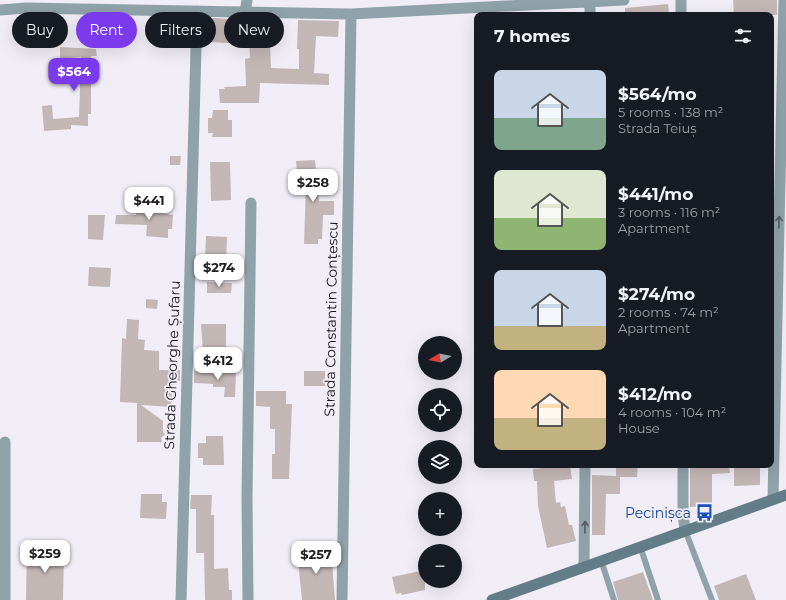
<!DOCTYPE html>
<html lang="en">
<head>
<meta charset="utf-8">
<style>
	body { margin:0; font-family:Montserrat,sans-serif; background:#20242c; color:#f1f3f6; height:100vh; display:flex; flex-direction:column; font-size:15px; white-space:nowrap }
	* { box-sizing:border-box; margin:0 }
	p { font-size:13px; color:#9ea1a6 }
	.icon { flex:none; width:22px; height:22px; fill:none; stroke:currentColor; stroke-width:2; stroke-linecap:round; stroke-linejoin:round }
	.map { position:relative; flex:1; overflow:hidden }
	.details { position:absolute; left:474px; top:12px; width:300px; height:456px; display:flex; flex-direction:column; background:#171b24; border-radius:8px; box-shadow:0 4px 16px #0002 }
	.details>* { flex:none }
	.banner { position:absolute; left:12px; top:12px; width:380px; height:36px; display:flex; gap:8px }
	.needle { width:26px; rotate:260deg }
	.tools { position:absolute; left:418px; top:336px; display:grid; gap:8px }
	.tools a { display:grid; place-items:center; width:44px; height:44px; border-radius:50%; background:#171b24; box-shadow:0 4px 16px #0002; font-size:20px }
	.price { position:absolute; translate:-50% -34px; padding:0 9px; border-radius:8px; background:#fff; color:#222; font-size:13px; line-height:26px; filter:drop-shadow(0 1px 2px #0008) }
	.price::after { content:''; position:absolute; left:50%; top:24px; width:12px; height:9px; margin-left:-6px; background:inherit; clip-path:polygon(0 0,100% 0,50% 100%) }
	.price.on { background:#7c3aed; color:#fff }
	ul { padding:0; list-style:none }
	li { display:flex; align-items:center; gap:12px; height:100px; padding:0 20px }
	li span { display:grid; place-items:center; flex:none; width:112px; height:80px; border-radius:8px; color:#555 }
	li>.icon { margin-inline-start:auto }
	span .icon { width:48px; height:48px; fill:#fffc; stroke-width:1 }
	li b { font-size:17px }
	h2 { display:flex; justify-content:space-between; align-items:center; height:48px; padding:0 20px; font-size:17px }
	.tag { padding:0 14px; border-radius:18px; background:#171b24; box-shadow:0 4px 16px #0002; font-size:14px; line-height:36px }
	.tag.on { background:#7c3aed; color:#fff }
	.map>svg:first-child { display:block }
	.building { fill:#c3b7b6 }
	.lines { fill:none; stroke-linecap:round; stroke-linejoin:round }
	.service { stroke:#90a2a9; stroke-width:6 }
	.minor { stroke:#90a2a9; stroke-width:11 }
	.secondary { stroke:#627d88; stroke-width:11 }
	.oneway { stroke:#525a5f }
	.labels { text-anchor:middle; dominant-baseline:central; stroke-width:3.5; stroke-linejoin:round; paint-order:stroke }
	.street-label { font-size:14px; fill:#141215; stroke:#f1edf6 }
	.transit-label { font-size:14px; fill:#164399; stroke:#f1edf6; text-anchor:end }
</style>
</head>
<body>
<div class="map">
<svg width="786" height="600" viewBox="0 0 786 600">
	<rect width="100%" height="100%" fill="#f1edf6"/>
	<path class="building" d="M733 0H777V15H734Z
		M668 4 669 13 625 15V8Z
		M212 18 230 19V43L207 42V24H212Z
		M269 20 271 68 299 69V49H297L298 20 339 21 338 37 316 36 314 73 329 74V85L260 83 259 103H220L219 89H225L224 87 246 86 245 59 250 58 248 21Z
		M60 47 96 49 97 56H91V114H88V126L71 125V129L44 131 42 106 52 105 53 119 79 117 81 57 60 59Z
		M213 110H228V120H232V137H212L213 133H208V118H212Z
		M170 156H181L180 165H170Z
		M315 160 319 201H334V215H323L322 239H318V244H304L306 185H301V173H297L296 161Z
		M210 162H230L231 200 211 201Z
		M136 205 162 207V213L173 215 172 229H168V238L146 236 147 225 115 224 116 215H136Z
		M88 215H105L103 240 88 239Z
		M206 236 227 237 226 262H214V259H205Z
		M89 267 111 268 110 287 88 286Z
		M207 282 232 283 231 293H207Z
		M146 299 158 300 157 309 146 308Z
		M127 319 139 320 138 339 145 340 144 350 159 351V370H180V381L173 380 171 407 141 405 163 421V432L165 434 161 438 162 442H137V403L120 402 122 338 126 339Z
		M201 324H226V353H203Z
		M194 371 236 372 235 397H224L225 387H213V384L194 383Z
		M304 371H325V386H304Z
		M256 391H286V404H292L289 479H272V454H275V429H270V407L256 406Z
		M206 436H223L224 465H203V458H198V443H206Z
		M570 465 572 479 554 481 556 503 560 502 561 507 565 506 569 525H572L576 541 547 548 538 506 537 481H534L533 469Z
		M616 465H638L637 477H620V494H606L605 535H592V475L616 476Z
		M690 465H729L730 473 712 474V506L690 507Z
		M734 465H756V467H760V485L734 486Z
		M141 494H162V502H167L166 519 140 518Z
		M191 495H212L211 515H214V569L228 568 229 590H232V600H205L204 553H196V509H190Z
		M27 547 64 548 63 600H26Z
		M331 548 335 600H302L297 551Z
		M425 570V590L402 595 401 593 396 594 392 577Z
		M643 572 653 600H618L613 582Z
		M746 574 756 600H719L714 586Z"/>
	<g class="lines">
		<path class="service" d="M685 530 712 600
			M640 546 658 600
			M601 560 614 600"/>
		<path class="minor" d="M681 0V15
			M0 10 26 8 351 14 624 0
			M245 12 247 0
			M590 15V2
			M5 442V600
			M683 465V513L685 530
			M773 499 784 0
			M584 566 585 465
			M181 600 197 11
			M248 600 247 497 251 203
			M342 600 351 14"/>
		<path class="secondary" d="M492 600 786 495"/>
	</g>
	<defs><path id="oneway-shaft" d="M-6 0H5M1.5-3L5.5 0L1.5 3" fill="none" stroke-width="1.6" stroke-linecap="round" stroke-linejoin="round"/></defs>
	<g class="oneway">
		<use href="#oneway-shaft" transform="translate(779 222) rotate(-89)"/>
		<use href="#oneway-shaft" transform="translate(585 527) rotate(-89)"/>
	</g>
	<defs>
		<symbol id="bus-bare" viewBox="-9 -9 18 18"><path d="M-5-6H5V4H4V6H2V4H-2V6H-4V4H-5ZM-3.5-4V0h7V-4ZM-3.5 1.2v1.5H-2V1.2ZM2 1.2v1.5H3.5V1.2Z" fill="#1a4fb4" stroke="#f1edf6" stroke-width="2.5" paint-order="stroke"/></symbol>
	</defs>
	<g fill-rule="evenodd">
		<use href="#bus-bare" x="692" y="500" width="25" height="25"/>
	</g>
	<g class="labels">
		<g class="street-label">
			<text transform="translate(331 319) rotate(-89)">Strada Constantin Conțescu</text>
			<text transform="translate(172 365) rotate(-88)">Strada Gheorghe Șufaru</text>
		</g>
		<g class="transit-label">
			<text x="691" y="513">Pecinișca</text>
		</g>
	</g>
</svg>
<div class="tools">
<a><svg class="needle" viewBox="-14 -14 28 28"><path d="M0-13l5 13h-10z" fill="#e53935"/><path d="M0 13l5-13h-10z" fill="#9ea1a6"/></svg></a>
<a><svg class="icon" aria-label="locate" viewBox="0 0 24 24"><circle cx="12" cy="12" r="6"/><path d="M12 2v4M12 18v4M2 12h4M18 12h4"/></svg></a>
<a><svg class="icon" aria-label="layers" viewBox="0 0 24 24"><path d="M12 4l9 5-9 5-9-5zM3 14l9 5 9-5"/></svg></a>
<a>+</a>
<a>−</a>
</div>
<b class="price on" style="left:74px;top:92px">$564</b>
<b class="price" style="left:313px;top:203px">$258</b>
<b class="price" style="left:149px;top:221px">$441</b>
<b class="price" style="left:219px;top:288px">$274</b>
<b class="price" style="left:218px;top:381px">$412</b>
<b class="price" style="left:45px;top:574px">$259</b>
<b class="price" style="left:316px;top:575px">$257</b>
<div class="banner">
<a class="tag">Buy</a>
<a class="tag on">Rent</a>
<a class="tag">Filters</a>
<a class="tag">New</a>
</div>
<section class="details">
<h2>7 homes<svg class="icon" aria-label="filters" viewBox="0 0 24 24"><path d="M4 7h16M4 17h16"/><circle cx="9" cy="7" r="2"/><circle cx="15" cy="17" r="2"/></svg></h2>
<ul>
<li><span style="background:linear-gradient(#c9d6e8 60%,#7fa58c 0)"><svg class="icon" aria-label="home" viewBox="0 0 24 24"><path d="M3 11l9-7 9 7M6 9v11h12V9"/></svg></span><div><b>$564/mo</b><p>5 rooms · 138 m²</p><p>Strada Teiuș</p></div></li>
<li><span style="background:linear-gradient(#dfe7d0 60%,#8fb573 0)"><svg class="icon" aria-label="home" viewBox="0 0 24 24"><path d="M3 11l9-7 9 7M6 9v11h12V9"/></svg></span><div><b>$441/mo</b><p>3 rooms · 116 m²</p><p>Apartment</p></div></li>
<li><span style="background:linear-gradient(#c9d6e8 70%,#c2b280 0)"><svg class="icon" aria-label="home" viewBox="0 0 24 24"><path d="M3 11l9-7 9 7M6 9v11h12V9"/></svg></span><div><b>$274/mo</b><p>2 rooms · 74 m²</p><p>Apartment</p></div></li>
<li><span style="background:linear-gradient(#ffd9b3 60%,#c2b280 0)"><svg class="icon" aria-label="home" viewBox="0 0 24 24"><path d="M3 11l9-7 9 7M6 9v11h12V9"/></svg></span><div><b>$412/mo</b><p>4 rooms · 104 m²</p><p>House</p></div></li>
</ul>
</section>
</div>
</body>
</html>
